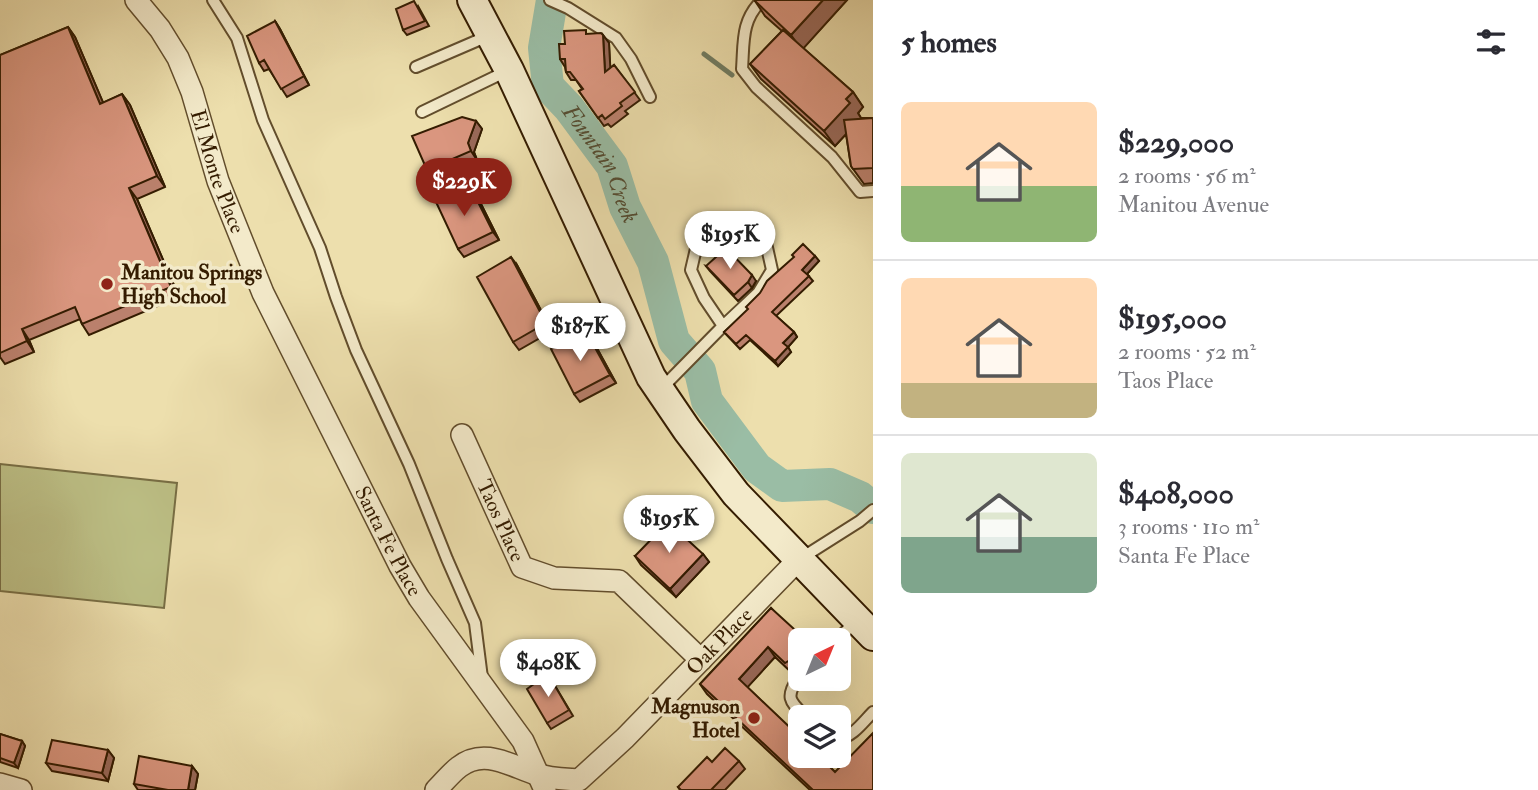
<!DOCTYPE html>
<html lang="en">
<head>
<meta charset="utf-8">
<style>
	body { margin:0; font-family:"IM FELL Double Pica",serif; background:#f2f2f3; color:#2b2b33; height:100vh; display:flex; flex-direction:column; font-size:26px; white-space:nowrap }
	* { box-sizing:border-box; margin:0 }
	p { font-size:23px; color:#7c7c81 }
	.icon { flex:none; width:38px; height:38px; fill:none; stroke:currentColor; stroke-width:2; stroke-linecap:round; stroke-linejoin:round }
	.map { position:relative; flex:1; overflow:hidden }
	.panel { display:flex; flex-direction:column; background:#fff; width:665px }
	.panel>* { flex:none }
	.needle { width:46px; rotate:43deg }
	.tools { position:absolute; left:788px; top:628px; display:grid; gap:14px }
	.tools a { display:grid; place-items:center; width:63px; height:63px; border-radius:10px; background:#fff; box-shadow:0 7px 28px #0002; font-size:35px }
	.price { position:absolute; translate:-50% -60px; padding:0 16px; border-radius:24px; background:#fff; color:#222; font-size:23px; line-height:46px; filter:drop-shadow(0 2px 4px #0008) }
	.price::after { content:''; position:absolute; left:50%; top:42px; width:21px; height:16px; margin-left:-10px; background:inherit; clip-path:polygon(0 0,100% 0,50% 100%) }
	.price.current { background:#8f2418; color:#fff }
	ul { padding:0; list-style:none }
	li { display:flex; align-items:center; gap:21px; height:175px; padding:0 28px }
	li+li { border-top:2px solid #e1e1e2 }
	li span { display:grid; place-items:center; flex:none; width:196px; height:140px; border-radius:10px; color:#555 }
	li>.icon { margin-inline-start:auto }
	span .icon { width:84px; height:84px; fill:#fffc; stroke-width:1 }
	li b { font-size:30px }
	h2 { display:flex; justify-content:space-between; align-items:center; height:84px; padding:0 28px; font-size:30px }
	main { display:flex; flex:1; min-height:0 }
	.map>svg:first-child { display:block }
	.green { fill:#bdc086; stroke:#786e44; stroke-width:2 }
	.lines { fill:none; stroke-linecap:round; stroke-linejoin:round }
	.stream { stroke:#717d63; stroke-width:5 }
	.river { stroke:#9abda5; stroke-width:32 }
	.lane-casing { stroke:#624d2c; stroke-width:14 }
	.street-casing { stroke:#624d2c; stroke-width:24 }
	.secondary-casing { stroke:#341c01; stroke-width:32 }
	.lane { stroke:#f3eaca; stroke-width:10 }
	.street { stroke:#f3eaca; stroke-width:21 }
	.secondary { stroke:#f3eaca; stroke-width:28 }
	.wall { fill:#bb816d; stroke:#341c01; stroke-width:2 }
	.shaded-wall { fill:#996959; stroke:#341c01; stroke-width:2 }
	.building { fill:#da967f; stroke:#341c01; stroke-width:2 }
	.poi-dot { fill:#8f2418; stroke:#f3eaca; stroke-width:2.5 }
	.labels { text-anchor:middle; dominant-baseline:central; stroke-width:7; stroke-linejoin:round; paint-order:stroke }
	.street-label { font-size:21px; fill:#341c01; stroke:#f3eaca }
	.poi-label { font-size:21px; font-weight:bold; fill:#341c01; stroke:#f3eaca; text-anchor:start }
	.water-label { font-size:23px; font-style:italic; fill:#534c32; stroke:#f3eaca }
</style>
</head>
<body>
<main>
<div class="map">
<svg width="873" height="790" viewBox="0 0 873 790">
	<rect width="100%" height="100%" fill="#eddfad"/>
	<filter id="stains"><feTurbulence type="fractalNoise" baseFrequency=".00286" numOctaves="4"/><feColorMatrix values="0 0 0 0 .2 0 0 0 0 .09 0 0 0 0 .02 0 0 0 .5 -.17"/></filter>
	<radialGradient id="worn" r=".72"><stop offset=".6" stop-color="#630" stop-opacity="0"/><stop offset="1" stop-color="#630" stop-opacity=".3"/></radialGradient>
	<path class="green" d="M0 464 177 483 164 608 0 591Z"/>
	<g class="lines">
		<path class="stream" d="M704 54 732 75"/>
		<path class="river" id="s1" d="M552 0 544 48 548 86 569 108 612 166 625 207 653 262 674 341 700 371 707 401 757 468 782 486 830 484 860 497 873 508"/>
		<defs>
			<path id="lane" d="M213 0 237 38 263 120 320 248 336 297 356 350 409 464 447 559 475 623 482 678
				M550 0 568 8 616 38 631 59 650 97
				M762 0C741 21 744 41 742 69L756 87 832 157 860 192 873 191
				M416 67 488 36
				M422 112 507 71
				M662 388 723 326 758 293 772 270 766 243 750 229 723 227 698 240 691 270 704 298 723 326
				M800 559 860 521 873 510
				M837 640 857 620
				M798 678C784 699 791 702 807 718
				M838 739C853 737 863 722 873 712"/>
			<g id="street">
				<path id="s2" d="M136 0 160 29 178 58 192 92 218 181 263 293 400 566 419 598 523 741 545 790"/>
				<path id="s3" d="M462 435 522 567 554 578 619 581 701 660"/>
				<path d="M0 784 21 790"/>
				<path id="s4" d="M436 790C444 782 451 773 459 767 484 747 511 766 536 774 549 779 565 779 579 780L625 738 798 560"/>
			</g>
			<path id="secondary" d="M472 0 509 70 651 377 687 430 736 494 873 636"/>
		</defs>
		<use href="#lane" class="lane-casing"/>
		<use href="#street" class="street-casing"/>
		<use href="#secondary" class="secondary-casing"/>
		<use href="#lane" class="lane"/>
		<use href="#street" class="street"/>
		<use href="#secondary" class="secondary"/>
	</g>
	<path class="wall" d="M756 0H847L803 48 853 92 863 107 858 113 861 118H873V183L864 184 851 166 846 134 835 146 761 79 750 64 782 31 765 16 755 1Z
		M418 6 429 26 407 35 403 30Z
		M275 21 280 29 309 85 287 97 269 69 264 71 259 63Z
		M68 27 75 37 103 103 122 94 130 105 165 187 137 199 179 297 89 335 82 324 80 319 29 340 34 352 5 364 0 357V55Z
		M588 34 603 35 609 43 610 68 614 65 640 100 625 111 628 114 611 127 608 124 604 126 579 91 582 89 576 80H571L566 72 565 67 560 59 565 44Z
		M476 121 482 129 474 152 477 160 433 179 427 170Z
		M471 188 477 196 499 240 464 257 458 249Z
		M815 256 819 261 807 274 813 281 776 316 794 332 797 337 788 347 791 352 778 366 750 340 740 349 724 332Z
		M517 265 552 331 519 350 513 342Z
		M706 266 756 281 752 288 738 301 710 271Z
		M587 333 593 341 616 383 580 402 574 394Z
		M703 554 709 562 676 597 641 565 635 556Z
		M771 608 800 640V677L798 674V670L792 673 775 657 747 687 835 772 873 790H810L707 694 700 684Z
		M548 674 573 716 551 729 547 723Z
		M0 734 22 741 25 746 18 768 0 762Z
		M108 750 114 758 108 781 52 771 46 763Z
		M739 761 745 769 725 790H680L678 787Z
		M192 766 198 774 195 790H138L134 784Z"/>
	<path class="shaded-wall" d="M823 0H847L802 50 791 35Z
		M275 21 280 29 309 85 304 76Z
		M68 27 75 37 108 114 100 104Z
		M603 35 609 43 611 80 605 72Z
		M853 92 863 107 858 113 861 118 835 146 824 131 846 99Z
		M122 94 130 105 165 187 157 176Z
		M476 121 482 129 474 152 477 160 471 151 468 143Z
		M129 188 137 199 179 297 171 287Z
		M471 188 477 196 499 240 493 232Z
		M815 256 819 261 806 275 802 270Z
		M511 257 517 265 552 331 546 323Z
		M752 275 756 281 752 288 748 282Z
		M22 329 29 340 34 352 27 341Z
		M794 332 797 337 788 347 791 352 778 366 775 361 783 343Z
		M587 333 593 341 616 383 610 375Z
		M703 554 709 562 676 597 670 589Z
		M768 647 775 657 746 689 739 679Z
		M801 679H810L805 684Z
		M22 741 25 746 18 768 14 763Z
		M108 750 114 758 108 781 102 773Z
		M192 766 198 774 195 790H188Z"/>
	<path class="building" d="M756 0H823L791 35 755 1Z
		M414 1 425 21 403 30 396 9Z
		M275 21 304 76 281 89 264 60 259 63 247 36Z
		M68 27 100 104 122 94 157 176 129 188 171 287 82 324 75 307 22 329 27 341 0 353V55Z
		M586 30V34L601 33 603 35 605 72 614 65 635 92 620 103 622 106 605 119 602 115 598 118 579 91 583 89 570 72H566L565 59H560L559 44H565L564 31Z
		M783 30 853 92 846 99 850 103 824 131 750 64Z
		M462 117 476 121 468 143 471 151 427 170 412 136Z
		M873 118V168L853 169 851 166 844 120Z
		M471 188 493 232 458 249 436 202Z
		M803 244 815 256 802 270 809 276 772 312 794 332 783 343 788 347 775 361 746 335 736 344 724 332 748 309 746 307 760 293 767 281 794 257 792 255Z
		M726 248 752 275 748 282 734 295 706 266Z
		M511 257 546 323 513 342 477 277Z
		M587 333 610 375 574 394 551 349Z
		M668 522 703 554 670 589 635 556Z
		M771 608 806 640H800V672L798 674 799 667 796 662 790 660 785 663 768 647 739 679 800 737V756H819L835 772 873 733V790H813L700 684Z
		M548 674 569 710 547 723 527 689Z
		M0 734 22 741 14 763 0 758Z
		M52 740 108 750 102 773 46 763Z
		M725 748 739 761 711 790H681L678 787 707 757 712 762Z
		M139 756 192 766 188 790H168L134 784Z"/>
	<g class="poi-dot">
		<circle cx="107" cy="284" r="7"/>
		<circle cx="754" cy="718" r="7"/>
	</g>
	<g class="labels">
		<g class="street-label">
			<text stroke="none"><textPath href="#s2" startOffset="192">El Monte Place</textPath></text>
			<text stroke="none"><textPath href="#s3" startOffset="94">Taos Place</textPath></text>
			<text stroke="none"><textPath href="#s2" startOffset="600">Santa Fe Place</textPath></text>
			<text stroke="none"><textPath href="#s4" startOffset="355">Oak Place</textPath></text>
		</g>
		<g class="poi-label">
			<text x="121" y="272">Manitou Springs<tspan x="121" dy="24">High School</tspan></text>
			<text x="740" y="706" text-anchor="end">Magnuson<tspan x="740" dy="24">Hotel</tspan></text>
		</g>
		<g class="water-label">
			<text stroke="none"><textPath href="#s1" startOffset="182">Fountain Creek</textPath></text>
		</g>
	</g>
	<rect width="100%" height="100%" filter="url(#stains)"/>
	<rect width="100%" height="100%" fill="url(#worn)"/>
</svg>
<div class="tools">
<a><svg class="needle" viewBox="-14 -14 28 28"><path d="M0-13l5 13h-10z" fill="#e53935"/><path d="M0 13l5-13h-10z" fill="#7c7c81"/></svg></a>
<a><svg class="icon" aria-label="layers" viewBox="0 0 24 24"><path d="M12 4l9 5-9 5-9-5zM3 14l9 5 9-5"/></svg></a>
</div>
<b class="price current" style="left:464px;top:218px">$229K</b>
<b class="price" style="left:730px;top:271px">$195K</b>
<b class="price" style="left:580px;top:363px">$187K</b>
<b class="price" style="left:669px;top:555px">$195K</b>
<b class="price" style="left:548px;top:699px">$408K</b>
</div>
<section class="panel">
<h2>5 homes<svg class="icon" aria-label="filters" viewBox="0 0 24 24"><path d="M4 7h16M4 17h16"/><circle cx="9" cy="7" r="2"/><circle cx="15" cy="17" r="2"/></svg></h2>
<ul>
<li><span style="background:linear-gradient(#ffd9b3 60%,#8fb573 0)"><svg class="icon" aria-label="home" viewBox="0 0 24 24"><path d="M3 11l9-7 9 7M6 9v11h12V9"/></svg></span><div><b>$229,000</b><p>2 rooms · 56 m²</p><p>Manitou Avenue</p></div></li>
<li><span style="background:linear-gradient(#ffd9b3 75%,#c2b280 0)"><svg class="icon" aria-label="home" viewBox="0 0 24 24"><path d="M3 11l9-7 9 7M6 9v11h12V9"/></svg></span><div><b>$195,000</b><p>2 rooms · 52 m²</p><p>Taos Place</p></div></li>
<li><span style="background:linear-gradient(#dfe7d0 60%,#7fa58c 0)"><svg class="icon" aria-label="home" viewBox="0 0 24 24"><path d="M3 11l9-7 9 7M6 9v11h12V9"/></svg></span><div><b>$408,000</b><p>3 rooms · 110 m²</p><p>Santa Fe Place</p></div></li>
</ul>
</section>
</main>
</body>
</html>
